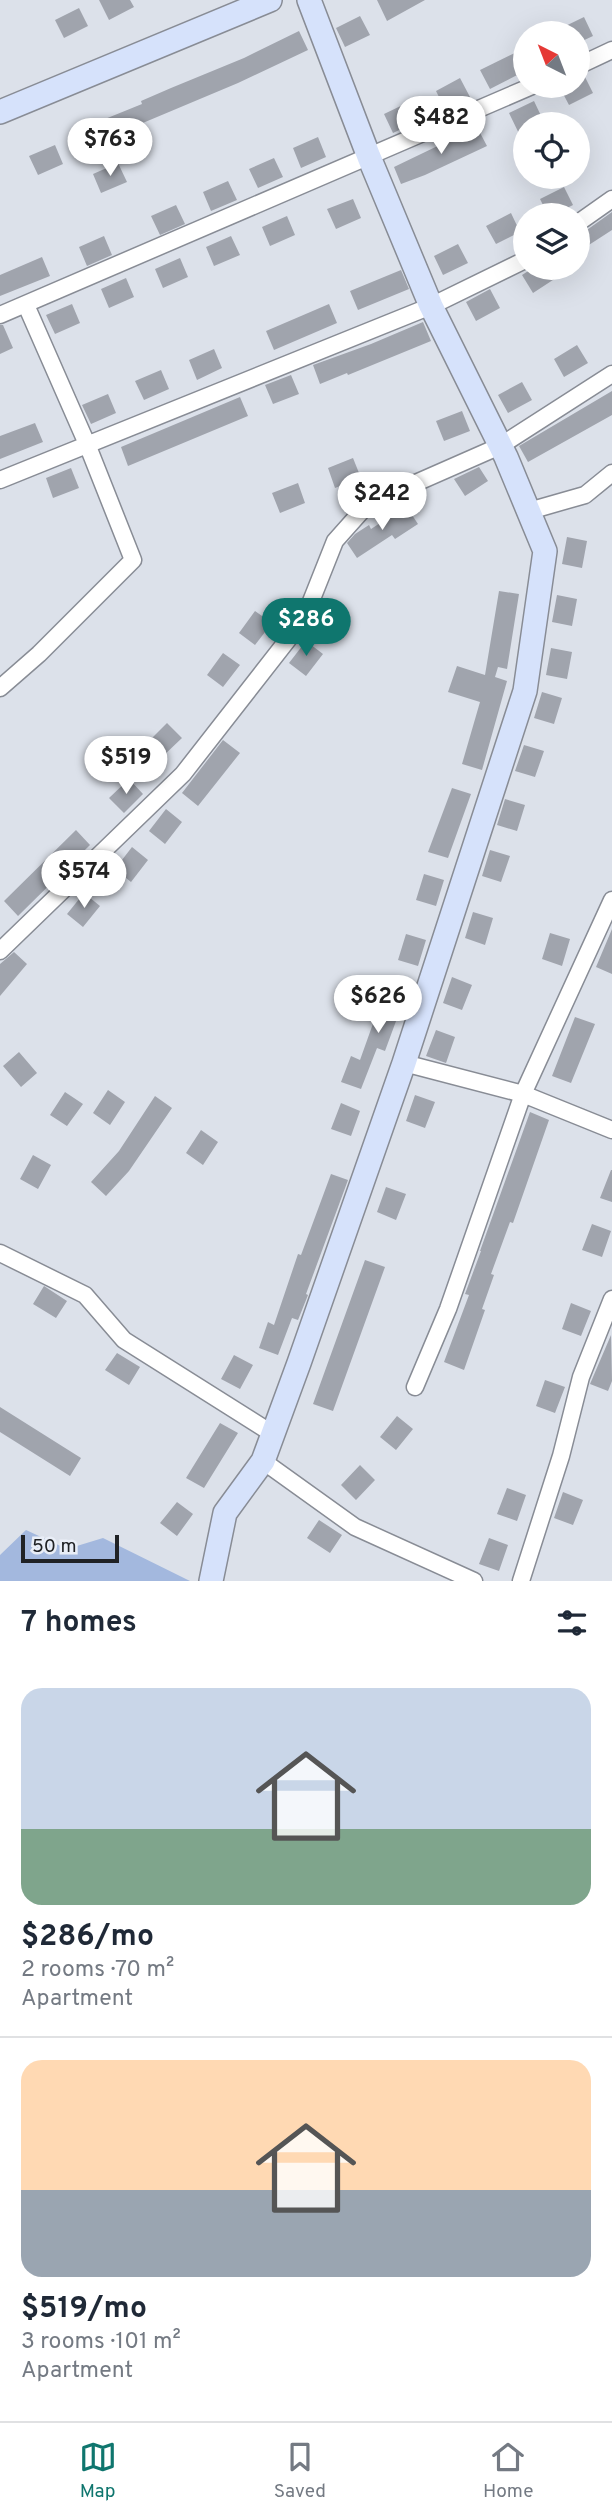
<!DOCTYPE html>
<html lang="en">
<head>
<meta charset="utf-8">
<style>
	body { margin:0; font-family:Overpass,sans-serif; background:#f2f2f3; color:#1f2937; height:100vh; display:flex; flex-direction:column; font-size:26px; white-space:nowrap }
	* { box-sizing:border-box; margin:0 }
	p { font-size:23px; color:#747a83 }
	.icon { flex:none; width:38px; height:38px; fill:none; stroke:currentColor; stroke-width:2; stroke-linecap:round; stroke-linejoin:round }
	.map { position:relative; height:1581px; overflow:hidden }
	.details { display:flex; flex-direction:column; background:#fff; flex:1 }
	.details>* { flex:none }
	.needle { width:46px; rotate:318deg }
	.buttons { position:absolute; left:513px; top:21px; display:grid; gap:14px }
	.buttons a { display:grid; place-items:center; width:77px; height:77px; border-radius:50%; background:#fff; box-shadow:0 7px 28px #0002; font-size:35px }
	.scale { position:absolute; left:21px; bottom:18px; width:98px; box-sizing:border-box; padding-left:7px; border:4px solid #202225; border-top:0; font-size:19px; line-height:24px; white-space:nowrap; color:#202225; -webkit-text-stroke:5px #e9eef7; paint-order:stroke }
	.price { position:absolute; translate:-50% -60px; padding:0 16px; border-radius:24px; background:#fff; color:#222; font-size:23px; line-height:46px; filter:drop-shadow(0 2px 4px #0008) }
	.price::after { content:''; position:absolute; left:50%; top:42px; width:21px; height:16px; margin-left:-10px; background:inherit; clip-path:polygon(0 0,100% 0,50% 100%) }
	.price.current { background:#0f766e; color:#fff }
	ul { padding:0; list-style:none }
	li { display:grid; align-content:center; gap:14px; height:371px; padding:0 21px }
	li+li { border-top:2px solid #e0e1e3 }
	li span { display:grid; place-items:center; height:217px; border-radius:21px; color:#555 }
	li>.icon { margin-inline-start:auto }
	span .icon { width:126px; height:126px; fill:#fffc; stroke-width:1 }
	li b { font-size:30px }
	h2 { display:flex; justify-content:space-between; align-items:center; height:84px; padding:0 21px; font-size:30px }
	.menu { display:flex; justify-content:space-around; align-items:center; height:98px; border-top:2px solid #e0e1e3; background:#fff; font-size:19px; color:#747a83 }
	.menu a { display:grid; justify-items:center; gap:4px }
	.menu .current { color:#0f766e }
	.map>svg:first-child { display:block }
	.green { fill:#a3b8de }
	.building { fill:#a0a4ad }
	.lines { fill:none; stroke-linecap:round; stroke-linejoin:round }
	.street-casing { stroke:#888c95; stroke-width:19 }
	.secondary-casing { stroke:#888c95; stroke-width:26 }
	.street { stroke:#fff; stroke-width:16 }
	.secondary { stroke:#d6e2fb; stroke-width:23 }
</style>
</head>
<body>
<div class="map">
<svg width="612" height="1581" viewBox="0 0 612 1581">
	<rect width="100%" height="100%" fill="#dce1ea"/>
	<path class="green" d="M26 1530 67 1549 103 1538 190 1581H0V1555Z"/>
	<path class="building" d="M99 0H130L134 7 109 20Z
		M377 0H425L387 21Z
		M79 8 88 26 64 38 55 20Z
		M360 16 370 35 345 47 336 28Z
		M584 17 593 36 578 43V33H551Z
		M299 31 308 50 238 83 138 125 139 128 114 138 105 119 142 104 141 101 171 88 244 58Z
		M525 48V71L490 89 480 70Z
		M584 75 593 93 569 105 559 86H578V76Z
		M460 78 470 97 445 109 436 91Z
		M534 101 543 120 534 124H525V146L509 113Z
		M409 102 418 121 393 133 384 114Z
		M477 127 487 146 425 175 401 184 394 167Z
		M318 137 326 157 301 168 293 148Z
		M55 145 63 164 38 175 29 156Z
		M274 158 283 177 258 188 249 169Z
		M118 163 127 182 101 193 93 174Z
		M228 181 237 200 211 211 203 192Z
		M564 187 573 205 553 215H548L540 199Z
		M353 199 361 218 336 229 327 209Z
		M176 205 185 224 160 235 151 216Z
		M612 212V230L578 252V233L584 232Z
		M511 213 520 232 496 244 486 226Z
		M287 216 295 235 270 246 262 227Z
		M104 236 112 255 87 266 79 247Z
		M231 236 240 255 214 266 206 247Z
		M458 244 468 263 443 275 434 256Z
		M42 257 50 276 0 296V275Z
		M180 258 188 277 163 288 155 269Z
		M533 268H550L556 278 533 293 522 275Z
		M401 270 409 289 358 310 350 291Z
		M126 278 134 297 109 308 101 289Z
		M490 289 500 308 476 321 466 302Z
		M72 304 80 323 55 334 46 315Z
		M329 304 337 323 274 350 266 331Z
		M423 322 431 341 348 375 347 373 320 384 313 365 371 344Z
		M0 325H3L13 348 0 354Z
		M577 345 588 363 564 377 554 359Z
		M214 349 222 368 197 380 189 360Z
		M161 370 169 389 144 400 135 381Z
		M291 375 299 394 273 404 265 385Z
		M522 382 532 400 508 413 498 395Z
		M612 391V415L528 462 519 446Z
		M108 394 116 413 91 424 82 405Z
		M240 397 248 416 128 466 121 447Z
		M462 411 470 431 444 441 436 421Z
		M35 423 43 442 0 459V436Z
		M353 458 361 478 335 488 328 468Z
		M479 467 488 481 465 496 454 479Z
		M71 468 79 488 53 498 46 478Z
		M298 483 305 503 280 513 272 493Z
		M406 506 418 524 395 539 392 535 357 558 347 543 355 534 369 525 371 529Z
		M567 537 587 541 582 568 562 564Z
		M499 591 519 594 507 669 498 667 495 677 507 681 482 770 462 764 480 702 448 692 457 666 485 675Z
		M557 595 577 599 572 626 552 622Z
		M255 611 272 623 255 645 239 633Z
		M306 641 323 654 306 676 289 663Z
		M551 648 572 652 567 679 546 675Z
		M223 653 240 665 223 687 207 675Z
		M542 692 562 698 554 724 534 718Z
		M167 723 182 738 162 757 148 742Z
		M223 740 240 753 198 806 182 793Z
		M524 745 544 751 535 777 515 771Z
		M129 779 143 794 124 813 109 798Z
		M452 788 471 794 448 858 428 852Z
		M505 799 525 805 517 831 497 825Z
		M166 809 182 822 165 844 149 831Z
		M76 830 90 845 18 916 4 901Z
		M132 847 148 860 131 882 115 869Z
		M490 850 510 856 501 882 482 876Z
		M424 874 444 880 436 906 416 900Z
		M84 893 100 906 83 927 67 914Z
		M473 912 493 918 485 945 465 938Z
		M612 929V974L596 967Z
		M550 933 570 939 562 966 542 959Z
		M406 934 426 940 418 966 398 960Z
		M14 952 27 964 0 996V964Z
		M452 977 472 985 462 1010 443 1003Z
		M391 982 411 988 402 1014 399 1013 385 1051 377 1048 361 1089 341 1082 351 1056 360 1060 375 1018 379 1019Z
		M575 1017 595 1024 571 1083 552 1076Z
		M436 1030 455 1037 446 1063 426 1056Z
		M19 1052 37 1073 21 1087 3 1066Z
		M108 1090 125 1102 110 1125 93 1113Z
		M65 1092 83 1104 67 1126 50 1115Z
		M415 1095 435 1102 425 1128 406 1121Z
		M155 1096 172 1108 129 1171 106 1196 91 1182 119 1151Z
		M341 1103 360 1111 351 1136 331 1129Z
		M530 1112 549 1120 513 1223 510 1222 491 1274 494 1275 482 1309 485 1310 464 1370 444 1362 469 1295 465 1294 481 1251H480Z
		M201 1130 218 1142 203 1165 186 1153Z
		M33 1155 51 1165 38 1189 20 1179Z
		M611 1170H612V1202L600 1198Z
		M331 1174 348 1180 306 1294 308 1295 298 1320 292 1318 278 1355 259 1348 268 1322 274 1325 298 1254 301 1255Z
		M386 1187 406 1194 396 1220 377 1212Z
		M592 1224 611 1231 602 1257 582 1250Z
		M365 1260 385 1267 333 1411 313 1404Z
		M44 1286 67 1301 56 1318 33 1304Z
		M571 1303 591 1311 581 1336 562 1329Z
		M611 1335 612 1381 608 1391 590 1384Z
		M117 1353 140 1367 129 1385 105 1370Z
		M234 1355 253 1365 240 1389 221 1379Z
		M545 1380 565 1387 555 1413 536 1406Z
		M0 1407 81 1458 70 1476 0 1432Z
		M397 1416 413 1429 396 1450 380 1437Z
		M220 1423 238 1433 204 1488 186 1478Z
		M360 1465 375 1480 356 1500 341 1485Z
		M507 1488 526 1495 517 1521 497 1514Z
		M563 1492 583 1500 573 1525 554 1518Z
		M177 1502 193 1514 177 1536 160 1523Z
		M319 1520 342 1535 330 1553 307 1538Z
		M489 1538 508 1545 499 1571 479 1564Z"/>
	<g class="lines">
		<defs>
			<path id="street" d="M578 66 612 50
				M578 223 612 199
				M0 315 532 86
				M0 480 431 306 525 260
				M529 511 585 495 612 473
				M0 688 39 654 133 560 87 444 26 305
				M0 951 183 774 304 619 335 541 368 504 500 446 612 374
				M404 1063 523 1094 612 1130
				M0 1253 85 1295 124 1340 273 1434
				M415 1387 448 1309 523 1094 612 900
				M263 1461 355 1527 474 1581
				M521 1581 561 1456 581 1377 612 1299"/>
			<path id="secondary" d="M0 112 270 0
				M211 1581 225 1513 263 1461 299 1363 404 1063 525 691 545 551 506 457 431 306 369 157 309 0"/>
		</defs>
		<use href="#street" class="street-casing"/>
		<use href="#secondary" class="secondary-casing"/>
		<use href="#street" class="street"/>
		<use href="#secondary" class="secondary"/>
	</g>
</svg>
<div class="buttons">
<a><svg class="needle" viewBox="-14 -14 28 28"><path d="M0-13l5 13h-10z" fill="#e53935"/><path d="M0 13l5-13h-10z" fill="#747a83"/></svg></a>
<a><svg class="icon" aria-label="locate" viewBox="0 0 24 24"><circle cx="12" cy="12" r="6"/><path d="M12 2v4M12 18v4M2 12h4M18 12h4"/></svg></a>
<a><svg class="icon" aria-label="layers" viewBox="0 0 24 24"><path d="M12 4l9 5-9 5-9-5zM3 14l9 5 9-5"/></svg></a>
</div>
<div class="scale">50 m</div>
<b class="price" style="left:441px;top:156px">$482</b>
<b class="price" style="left:110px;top:178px">$763</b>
<b class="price" style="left:382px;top:532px">$242</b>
<b class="price current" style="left:306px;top:658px">$286</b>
<b class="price" style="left:126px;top:796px">$519</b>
<b class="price" style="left:84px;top:910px">$574</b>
<b class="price" style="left:378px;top:1035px">$626</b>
</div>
<section class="details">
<h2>7 homes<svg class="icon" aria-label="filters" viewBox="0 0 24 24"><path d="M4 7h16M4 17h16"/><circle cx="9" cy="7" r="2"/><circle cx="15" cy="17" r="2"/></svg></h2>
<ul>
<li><span style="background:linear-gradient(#c9d6e8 65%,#7fa58c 0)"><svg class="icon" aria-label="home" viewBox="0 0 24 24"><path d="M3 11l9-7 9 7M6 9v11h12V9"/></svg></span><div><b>$286/mo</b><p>2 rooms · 70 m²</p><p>Apartment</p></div></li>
<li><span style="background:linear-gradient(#ffd9b3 60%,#9aa5b1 0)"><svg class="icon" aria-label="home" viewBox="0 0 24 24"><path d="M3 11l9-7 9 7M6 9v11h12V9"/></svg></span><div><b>$519/mo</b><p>3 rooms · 101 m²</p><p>Apartment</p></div></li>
</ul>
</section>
<nav class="menu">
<a class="current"><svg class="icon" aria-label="map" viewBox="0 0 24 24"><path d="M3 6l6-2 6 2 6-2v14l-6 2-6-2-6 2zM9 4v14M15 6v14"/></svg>Map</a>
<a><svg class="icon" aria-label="saved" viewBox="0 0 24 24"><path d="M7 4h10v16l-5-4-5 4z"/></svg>Saved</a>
<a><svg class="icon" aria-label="home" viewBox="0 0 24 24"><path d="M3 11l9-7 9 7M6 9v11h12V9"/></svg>Home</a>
</nav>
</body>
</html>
